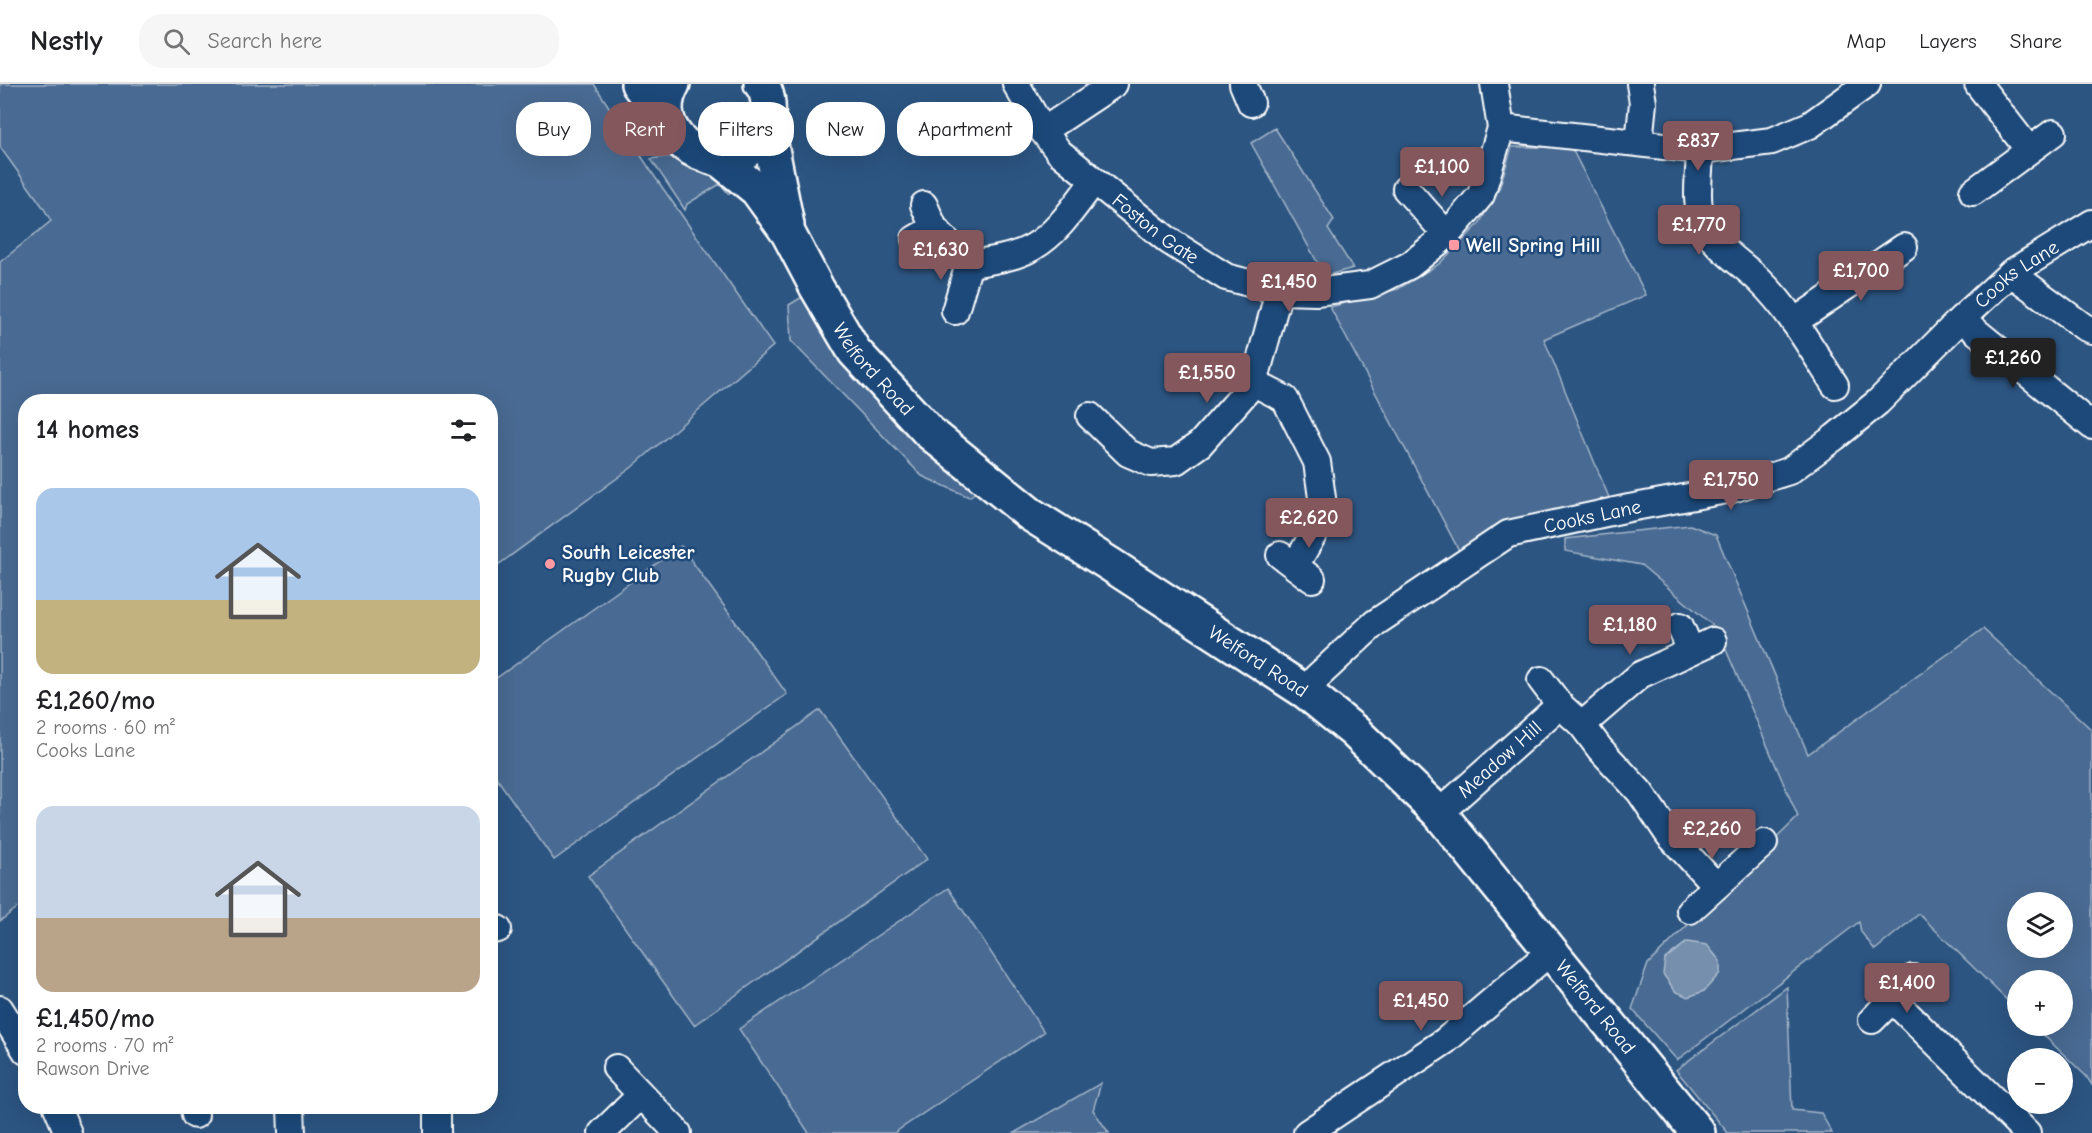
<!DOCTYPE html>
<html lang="en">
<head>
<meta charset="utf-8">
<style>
	body { margin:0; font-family:"Comic Neue",sans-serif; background:#f6f6f6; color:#202124; height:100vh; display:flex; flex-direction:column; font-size:22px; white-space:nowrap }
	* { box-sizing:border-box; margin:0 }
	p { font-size:20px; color:#757577 }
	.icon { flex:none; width:33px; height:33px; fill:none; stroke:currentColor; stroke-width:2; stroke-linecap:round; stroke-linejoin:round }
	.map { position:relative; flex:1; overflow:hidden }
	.panel { position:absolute; left:18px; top:310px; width:480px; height:720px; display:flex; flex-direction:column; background:#fff; border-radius:24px; box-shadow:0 6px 24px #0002 }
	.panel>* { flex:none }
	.top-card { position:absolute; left:516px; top:18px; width:570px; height:54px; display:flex; gap:12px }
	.tools { position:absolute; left:2007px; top:808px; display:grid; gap:12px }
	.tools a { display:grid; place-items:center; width:66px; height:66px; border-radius:50%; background:#fff; box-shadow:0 6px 24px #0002; font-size:30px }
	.price { position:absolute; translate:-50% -51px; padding:0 14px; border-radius:6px; background:#84575d; color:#fff; font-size:20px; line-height:39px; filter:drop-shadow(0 2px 3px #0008) }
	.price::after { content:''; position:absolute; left:50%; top:36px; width:18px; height:14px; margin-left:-9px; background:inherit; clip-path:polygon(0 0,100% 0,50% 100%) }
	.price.selected { background:#222; color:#fff }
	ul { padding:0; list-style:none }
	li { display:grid; align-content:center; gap:12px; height:318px; padding:0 18px }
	li span { display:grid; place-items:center; height:186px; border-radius:18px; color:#555 }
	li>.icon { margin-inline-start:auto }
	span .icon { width:108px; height:108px; fill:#fffc; stroke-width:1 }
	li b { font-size:26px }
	h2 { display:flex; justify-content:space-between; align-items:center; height:72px; padding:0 18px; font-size:26px }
	.tag { padding:0 21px; border-radius:24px; background:#fff; box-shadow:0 6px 24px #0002; font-size:21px; line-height:54px }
	.tag.selected { background:#84575d; color:#fff }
	header { display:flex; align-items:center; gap:36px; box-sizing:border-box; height:84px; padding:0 30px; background:#fff; border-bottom:2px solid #e0e0e0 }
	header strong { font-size:28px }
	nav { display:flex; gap:33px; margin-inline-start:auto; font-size:21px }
	.search { width:420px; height:54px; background:#f6f6f6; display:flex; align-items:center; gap:15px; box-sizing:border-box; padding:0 21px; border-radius:24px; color:#757577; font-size:22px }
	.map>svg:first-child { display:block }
	.green { fill:#486b92; stroke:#a4b5c8; stroke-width:1.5; fill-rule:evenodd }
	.water { fill:#748fad; stroke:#acbcce; stroke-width:1.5 }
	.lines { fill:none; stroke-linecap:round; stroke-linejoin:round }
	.minor-casing { stroke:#fff; stroke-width:30 }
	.major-casing { stroke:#fff; stroke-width:38 }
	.minor { stroke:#1f4a7a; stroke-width:26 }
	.major { stroke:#1f4a7a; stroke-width:33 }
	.poi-dot { fill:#ff9aa2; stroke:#1f4a7a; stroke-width:2 }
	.labels { text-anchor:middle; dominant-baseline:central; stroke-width:5; stroke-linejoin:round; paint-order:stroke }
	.street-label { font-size:20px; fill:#fff; stroke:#1f4a7a }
	.poi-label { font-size:20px; font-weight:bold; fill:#fff; stroke:#1f4a7a; text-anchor:start }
</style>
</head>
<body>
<header>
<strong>Nestly</strong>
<div class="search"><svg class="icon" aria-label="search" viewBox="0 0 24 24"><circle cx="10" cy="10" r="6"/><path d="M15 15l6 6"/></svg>Search here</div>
<nav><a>Map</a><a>Layers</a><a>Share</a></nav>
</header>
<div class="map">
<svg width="2092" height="1049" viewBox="0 0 2092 1049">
	<rect width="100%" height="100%" fill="#2c5582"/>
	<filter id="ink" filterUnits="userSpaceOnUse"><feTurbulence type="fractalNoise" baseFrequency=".0167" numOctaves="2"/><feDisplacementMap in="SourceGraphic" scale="12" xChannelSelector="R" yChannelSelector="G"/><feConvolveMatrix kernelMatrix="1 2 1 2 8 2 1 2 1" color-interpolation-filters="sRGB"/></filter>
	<g filter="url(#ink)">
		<path class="green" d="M0 0H594L655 93 773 262 631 384 491 486 490 318H26L25 818 0 837V178L51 137 43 123 0 63Z
			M1275 44 1334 136 1328 145 1353 184 1325 192 1251 59Z
			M1512 63H1571L1646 211 1544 255 1610 416 1463 474 1330 223 1398 205 1439 180 1479 140 1499 105Z
			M696 68 745 96 729 110 720 100 687 120 685 126 651 75Z
			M817 204 990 398 969 413 922 392 791 257 789 221Z
			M1690 441 1716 451 1808 670 1983 545 2092 646V1001L2086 992 2034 942H2062V897H2018L2017 926 1919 830 1875 866 1861 848 1859 838 1677 976 1632 925 1648 880 1798 733 1717 545 1641 481 1565 467V455ZM2018 819H2062V864H2018Z
			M681 462 787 610 554 776 491 686V598Z
			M820 626 927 775 694 941 588 792Z
			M948 804 1044 948 894 1049H809L739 945Z
			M1787 903 1792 1026 1821 1029 1832 1049H1728L1676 986Z
			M1101 999 1093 1026 1109 1049H1014Z"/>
		<path class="water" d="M1687 858 1707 861 1720 877V889L1704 907 1688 913 1675 907 1663 890 1665 875Z"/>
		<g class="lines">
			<defs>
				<g id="minor">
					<path id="s1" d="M1016 0 1043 47 1059 68 1169 157 1226 193 1279 207 1316 208 1370 201 1410 181 1447 151 1481 111 1501 44 1494 0"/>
					<path d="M1243 0 1251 19"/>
					<path d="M1978 0 2029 66"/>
					<path d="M1501 44 1700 66 1772 57 1810 41 1867 0"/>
					<path d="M1043 47 1114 0"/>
					<path d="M1639 58 1643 19 1640 0"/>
					<path d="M1700 66C1700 90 1693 121 1705 143 1717 165 1743 180 1760 197 1791 227 1812 266 1835 301"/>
					<path d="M1406 105 1447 151"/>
					<path d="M1973 108 2053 49"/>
					<path d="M924 121 934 144 969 180C990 177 1014 174 1033 163 1059 148 1076 120 1094 97"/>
					<path d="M915 155 934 144"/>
					<path d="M2011 189 2084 243 2092 246"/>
					<path d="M955 227 969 180"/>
					<path d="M1961 235 2092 342"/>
					<path d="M1794 238 1904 163"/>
					<path d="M1254 299 1285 315 1317 378 1323 421 1317 444 1295 482"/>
					<path d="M1090 332 1128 369 1151 379 1176 377 1200 360 1254 299 1279 207"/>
					<path d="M1280 471 1312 495"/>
					<path d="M1680 542 1691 567"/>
					<path d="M1541 596 1560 621 1582 641 1600 665 1640 708 1669 751 1716 802"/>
					<path id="s2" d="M1306 608 1317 593 1375 539 1508 450 1629 424 1732 405 1789 387 1835 353 1878 318 1961 235 2011 189 2092 139"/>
					<path d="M1582 641 1640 591 1713 557"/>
					<path id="s3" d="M1439 729 1560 621"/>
					<path d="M1690 826 1764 759"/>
					<path d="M490 846 498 845"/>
					<path d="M1892 915 2027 1049"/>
					<path d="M0 925 26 967"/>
					<path d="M1872 936 1913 894"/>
					<path d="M616 984 678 1049"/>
					<path d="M57 1023 68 1049"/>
					<path d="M194 1023 195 1031"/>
					<path d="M291 1023 292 1049"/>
					<path d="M437 1049V1023"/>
					<path d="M602 1049 641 1011"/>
					<path d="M1307 1049 1445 957 1550 868"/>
				</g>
				<g id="major">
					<path d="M638 0 669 41"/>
					<path d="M673 0C656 30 672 59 703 70 708 72 716 76 721 76 745 74 766 55 768 31 769 22 768 8 761 0"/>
					<path d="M767 40 787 141"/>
					<path id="s4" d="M720 76 757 106 788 149 817 204 854 267 929 348 1030 430 1111 481 1306 608 1354 647 1439 729 1698 1049"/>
				</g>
			</defs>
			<use href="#minor" class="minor-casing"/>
			<use href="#major" class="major-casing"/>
			<use href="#minor" class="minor"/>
			<use href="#major" class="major"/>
		</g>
	</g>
	<g class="poi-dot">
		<rect x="1448" y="155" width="12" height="12" rx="3"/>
		<circle cx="550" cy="480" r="6"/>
	</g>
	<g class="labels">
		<g class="street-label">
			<text stroke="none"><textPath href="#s1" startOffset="204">Foston Gate</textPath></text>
			<text stroke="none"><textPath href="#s2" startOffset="848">Cooks Lane</textPath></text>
			<text stroke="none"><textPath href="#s4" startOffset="262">Welford Road</textPath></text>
			<text stroke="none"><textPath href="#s2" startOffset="344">Cooks Lane</textPath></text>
			<text stroke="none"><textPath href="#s4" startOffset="748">Welford Road</textPath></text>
			<text stroke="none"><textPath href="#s3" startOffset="81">Meadow Hill</textPath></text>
			<text stroke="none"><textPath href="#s4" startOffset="1234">Welford Road</textPath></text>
		</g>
		<g class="poi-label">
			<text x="1466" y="161">Well Spring Hill</text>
			<text x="562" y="468">South Leicester<tspan x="562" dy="23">Rugby Club</tspan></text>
		</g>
	</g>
</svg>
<div class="tools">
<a><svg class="icon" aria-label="layers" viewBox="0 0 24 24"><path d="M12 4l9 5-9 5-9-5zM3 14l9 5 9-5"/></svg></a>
<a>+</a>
<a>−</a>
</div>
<b class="price" style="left:1698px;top:88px">£837</b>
<b class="price" style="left:1442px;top:114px">£1,100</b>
<b class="price" style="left:1699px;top:172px">£1,770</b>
<b class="price" style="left:941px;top:197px">£1,630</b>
<b class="price" style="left:1861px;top:218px">£1,700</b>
<b class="price" style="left:1289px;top:229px">£1,450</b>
<b class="price selected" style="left:2013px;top:305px">£1,260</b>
<b class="price" style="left:1207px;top:320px">£1,550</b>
<b class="price" style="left:1731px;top:427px">£1,750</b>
<b class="price" style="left:1309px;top:465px">£2,620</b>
<b class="price" style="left:1630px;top:572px">£1,180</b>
<b class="price" style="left:1712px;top:776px">£2,260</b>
<b class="price" style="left:1907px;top:930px">£1,400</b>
<b class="price" style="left:1421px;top:948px">£1,450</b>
<div class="top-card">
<a class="tag">Buy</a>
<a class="tag selected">Rent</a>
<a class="tag">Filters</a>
<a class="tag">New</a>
<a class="tag">Apartment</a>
</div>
<section class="panel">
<h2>14 homes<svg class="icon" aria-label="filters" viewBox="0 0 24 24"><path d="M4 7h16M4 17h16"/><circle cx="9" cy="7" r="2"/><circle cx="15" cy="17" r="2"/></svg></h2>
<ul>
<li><span style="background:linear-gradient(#a9c7e8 60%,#c2b280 0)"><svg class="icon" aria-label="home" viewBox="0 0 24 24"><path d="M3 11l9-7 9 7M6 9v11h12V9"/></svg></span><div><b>£1,260/mo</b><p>2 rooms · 60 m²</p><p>Cooks Lane</p></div></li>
<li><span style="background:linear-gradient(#c9d6e8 60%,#b9a48a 0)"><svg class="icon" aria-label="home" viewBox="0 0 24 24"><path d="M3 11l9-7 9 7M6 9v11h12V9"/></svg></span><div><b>£1,450/mo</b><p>2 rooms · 70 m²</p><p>Rawson Drive</p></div></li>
</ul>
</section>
</div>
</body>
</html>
